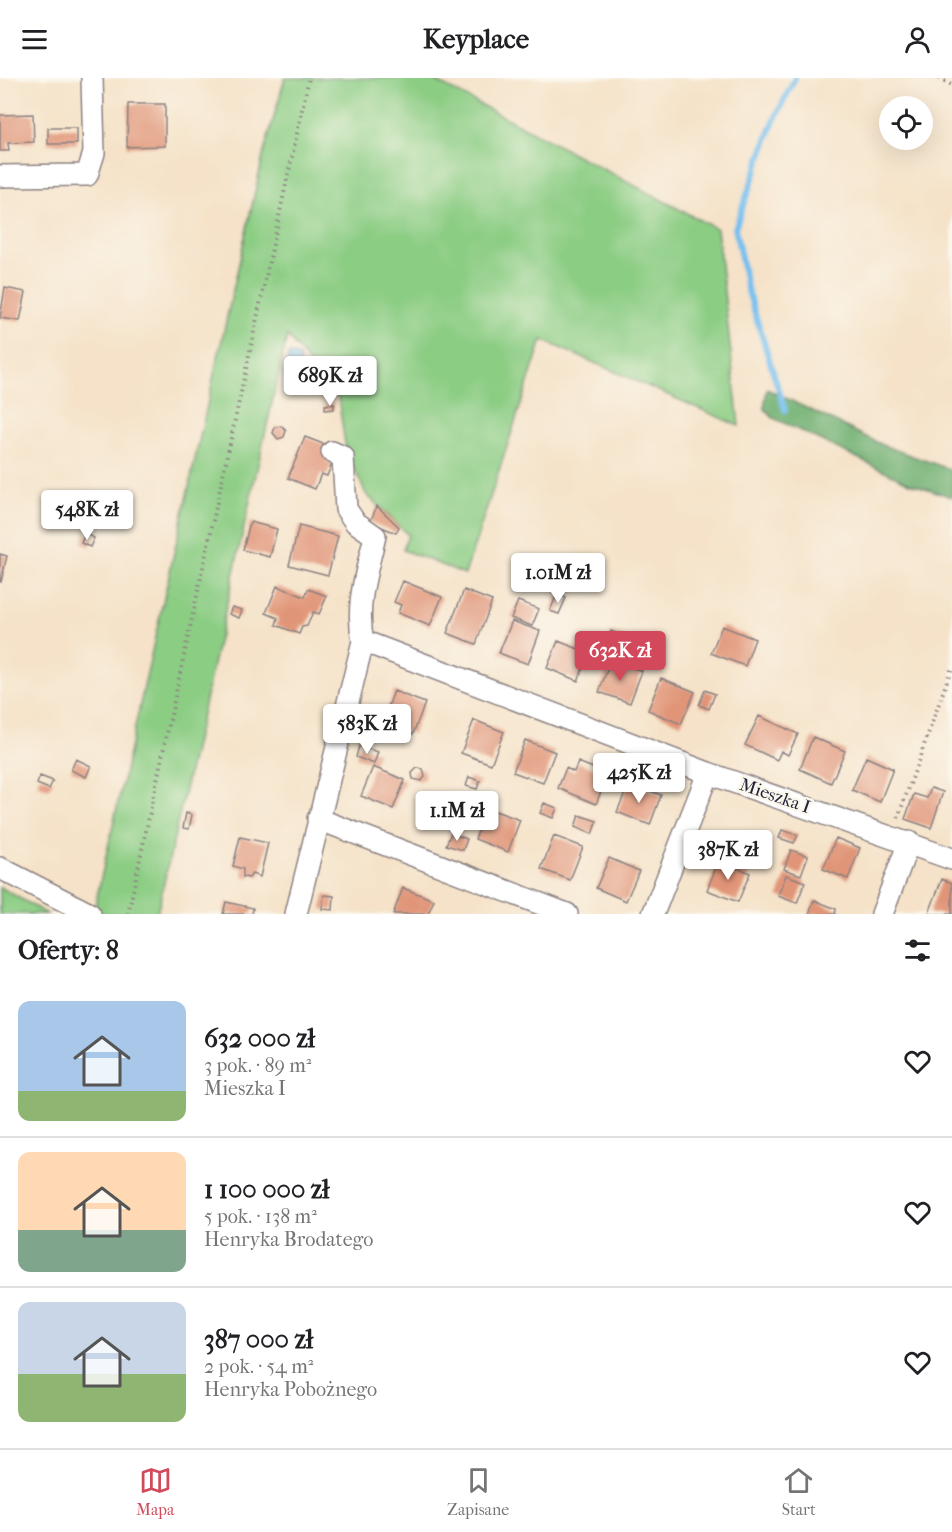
<!DOCTYPE html>
<html lang="pl">
<head>
<meta charset="utf-8">
<style>
	body { margin:0; font-family:"IM FELL French Canon",serif; background:#f6f6f6; color:#202124; height:100vh; display:flex; flex-direction:column; font-size:22px; white-space:nowrap }
	* { box-sizing:border-box; margin:0 }
	p { font-size:20px; color:#757577 }
	.icon { flex:none; width:33px; height:33px; fill:none; stroke:currentColor; stroke-width:2; stroke-linecap:round; stroke-linejoin:round }
	.map { position:relative; height:836px; overflow:hidden }
	.side { display:flex; flex-direction:column; background:#fff; flex:1 }
	.side>* { flex:none }
	.buttons { position:absolute; left:879px; top:18px; display:grid; gap:12px }
	.buttons a { display:grid; place-items:center; width:54px; height:54px; border-radius:50%; background:#fff; box-shadow:0 6px 24px #0002; font-size:30px }
	.price { position:absolute; translate:-50% -51px; padding:0 14px; border-radius:6px; background:#fff; color:#222; font-size:20px; line-height:39px; filter:drop-shadow(0 2px 3px #0008) }
	.price::after { content:''; position:absolute; left:50%; top:36px; width:18px; height:14px; margin-left:-9px; background:inherit; clip-path:polygon(0 0,100% 0,50% 100%) }
	.price.active { background:#d1495b; color:#fff }
	ul { padding:0; list-style:none }
	li { display:flex; align-items:center; gap:18px; height:150px; padding:0 18px }
	li+li { border-top:2px solid #e0e0e0 }
	li span { display:grid; place-items:center; flex:none; width:168px; height:120px; border-radius:12px; color:#555 }
	li>.icon { margin-inline-start:auto }
	span .icon { width:72px; height:72px; fill:#fffc; stroke-width:1 }
	li b { font-size:26px }
	h2 { display:flex; justify-content:space-between; align-items:center; height:72px; padding:0 18px; font-size:26px }
	header { display:flex; justify-content:space-between; align-items:center; height:78px; padding:0 18px; background:#fff; font-size:27px; font-weight:700 }
	.menu { display:flex; justify-content:space-around; align-items:center; height:84px; border-top:2px solid #e0e0e0; background:#fff; font-size:16px; color:#757577 }
	.menu a { display:grid; justify-items:center; gap:3px }
	.menu .active { color:#d1495b }
	.map>svg:first-child { display:block }
	.green { fill:#8ccd84; stroke:#577860; stroke-width:1.5 }
	.forest { fill:#71b072; stroke:#4a6956; stroke-width:1.5 }
	.water { fill:#75bfee; stroke:#4c7094; stroke-width:1.5 }
	.lines { fill:none; stroke-linecap:round; stroke-linejoin:round }
	.stream { stroke:#75bfee; stroke-width:6 }
	.building { fill:#e19578 }
	.minor-casing { stroke:#8c8282; stroke-width:24 }
	.path { stroke:#8c8282; stroke-width:4; stroke-dasharray:1.5 4.5; stroke-linecap:butt }
	.minor { stroke:#fff; stroke-width:21 }
	.labels { text-anchor:middle; dominant-baseline:central; stroke-width:5; stroke-linejoin:round; paint-order:stroke }
	.street-label { font-size:18px; fill:#22223b; stroke:#fbf7ec }
</style>
</head>
<body>
<header><svg class="icon" aria-label="menu" viewBox="0 0 24 24"><path d="M4 6h16M4 12h16M4 18h16"/></svg>Keyplace<svg class="icon" aria-label="person" viewBox="0 0 24 24"><circle cx="12" cy="8" r="4"/><path d="M4 21q1-7 8-7t8 7"/></svg></header>
<div class="map">
<svg width="952" height="836" viewBox="0 0 952 836">
	<rect width="100%" height="100%" fill="#fbf7ec"/>
	<filter id="ink" filterUnits="userSpaceOnUse"><feTurbulence type="fractalNoise" baseFrequency=".0167" numOctaves="2"/><feDisplacementMap in="SourceGraphic" scale="12" xChannelSelector="R" yChannelSelector="G"/><feConvolveMatrix kernelMatrix="1 2 1 2 8 2 1 2 1" color-interpolation-filters="sRGB"/></filter>
	<filter id="wash" filterUnits="userSpaceOnUse"><feTurbulence type="fractalNoise" baseFrequency=".008" numOctaves="4" result="noise"/><feDisplacementMap in="SourceGraphic" scale="24" xChannelSelector="R" yChannelSelector="G"/><feGaussianBlur stdDeviation="1.35" result="paint"/><feColorMatrix in="noise" values="0 0 0 0 0 0 0 0 0 0 0 0 0 0 0 0 0 1.4 0 .05"/><feComposite in="paint" operator="in"/></filter>
	<g filter="url(#wash)">
		<rect width="100%" height="100%" fill="#f5e2c8"/>
		<path class="green" d="M285 0H430L717 151 739 348 542 262 465 496 403 472 408 457 366 416 346 372 338 319 287 258 157 836H93L264 74Z
			M0 809 47 836H0Z"/>
		<path class="forest" d="M767 311 885 368 952 392V419L910 405 773 340 764 330Z"/>
		<path class="water" d="M291 276 300 279 298 299 295 302 284 298 288 277Z"/>
		<g class="lines">
			<path class="stream" d="M785 332 747 210 735 150 773 45 795 0"/>
		</g>
		<g id="blocks">
			<path class="building" d="M128 26H165V68L127 69Z
				M33 36 34 64 8 65 9 73H0V37Z
				M48 50H77V66H48Z
				M5 210 26 214 20 243 0 240Z
				M334 326V331L325 332V327Z
				M282 348 286 353 284 359 278 361 273 355 275 349Z
				M305 359 331 369 326 383 332 385 327 398 321 396 315 411 288 400Z
				M377 428 399 449 396 455 370 444Z
				M250 444 277 451 270 479 243 472Z
				M299 448 338 458 328 497 289 487Z
				M85 456 94 460 90 469 81 465Z
				M0 476 7 478 1 504H0Z
				M403 503 442 519 430 548 398 535 401 527 394 524Z
				M277 508 305 519 308 511 327 518 319 536 313 534 307 548 302 549 299 556 276 547 278 540 266 535Z
				M464 512 492 523 476 566 447 555Z
				M557 516 566 520 559 536 550 533Z
				M518 523 539 531 532 548 511 540Z
				M232 529 242 532 239 540 229 536Z
				M512 543 540 553 528 586 499 575Z
				M722 548 755 561 745 588 711 575Z
				M611 553 626 559 623 568 607 562Z
				M558 563 589 575 578 603 547 590Z
				M649 569 659 573 653 588 644 584Z
				M611 582 642 593 630 625 599 614Z
				M661 600 695 614 681 646 648 632Z
				M705 612 715 616 709 631 699 627Z
				M394 613 425 625 413 656 382 645Z
				M759 638 798 656 788 677 781 673 777 682 745 667Z
				M474 642 504 654 491 686 461 675Z
				M813 659 845 673 831 705 800 691Z
				M525 662 555 674 543 705 513 694Z
				M359 668 378 674 374 686 356 679Z
				M866 679 893 691 880 724 852 712Z
				M76 681 91 688 86 699 71 692Z
				M578 684 608 696 596 726 558 710 566 690 574 694Z
				M373 689 405 702 393 731 361 718Z
				M417 690 423 691 425 699 421 703 413 701 412 695Z
				M40 698 53 703 49 711 37 706Z
				M469 699 480 703 477 711 466 708Z
				M629 705 661 717 650 747 617 734Z
				M931 710 943 714 931 750 905 741 914 716 927 720Z
				M544 725 557 730 553 740 540 735Z
				M487 730 520 742 508 774 475 761Z
				M186 735 192 737 189 751 183 750Z
				M579 737 597 743 592 756 575 749Z
				M782 752 798 757 794 765 779 760Z
				M451 755 467 761 463 772 446 767Z
				M554 758 583 769 570 802 541 791Z
				M240 759 268 765 260 799 252 796 249 800 243 799V791L233 788Z
				M836 760 860 770 848 801 823 791Z
				M791 772 808 778 801 797 784 791Z
				M609 780 639 793 626 823 596 810Z
				M719 782 750 795 738 824 707 812Z
				M786 797 805 804 797 825 778 818Z
				M942 801 952 805V836H932L929 835Z
				M403 810 434 822 428 836H393Z
				M324 817 334 818 333 832 322 831Z
				M814 822 836 831 835 836H809Z
				M226 824 253 830 252 836H223Z"/>
		</g>
	</g>
	<g filter="url(#ink)">
		<use href="#blocks" fill-opacity="0" stroke="#8c8282" stroke-width="1.5"/>
		<g class="lines">
			<defs>
				<path id="minor" d="M0 98 87 97 94 75 92 0
					M363 563 708 695 952 781
					M318 741 567 836
					M0 790 90 836
					M296 836 363 563C355 527 367 493 375 458L355 444 346 431 343 379 332 374
					M653 836 708 695
					M882 836 909 764"/>
			</defs>
			<use href="#minor" class="minor-casing"/>
			<path class="path" d="M939 0 952 7
				M898 740 952 589
				M128 836 309 0"/>
			<use href="#minor" class="minor"/>
		</g>
	</g>
	<g class="labels">
		<g class="street-label">
			<text transform="translate(775 718) rotate(19)">Mieszka I</text>
		</g>
	</g>
</svg>
<div class="buttons">
<a><svg class="icon" aria-label="locate" viewBox="0 0 24 24"><circle cx="12" cy="12" r="6"/><path d="M12 2v4M12 18v4M2 12h4M18 12h4"/></svg></a>
</div>
<b class="price" style="left:330px;top:329px">689K zł</b>
<b class="price" style="left:87px;top:463px">548K zł</b>
<b class="price" style="left:558px;top:526px">1.01M zł</b>
<b class="price active" style="left:620px;top:604px">632K zł</b>
<b class="price" style="left:367px;top:677px">583K zł</b>
<b class="price" style="left:639px;top:726px">425K zł</b>
<b class="price" style="left:457px;top:764px">1.1M zł</b>
<b class="price" style="left:728px;top:803px">387K zł</b>
</div>
<section class="side">
<h2>Oferty: 8<svg class="icon" aria-label="filters" viewBox="0 0 24 24"><path d="M4 7h16M4 17h16"/><circle cx="9" cy="7" r="2"/><circle cx="15" cy="17" r="2"/></svg></h2>
<ul>
<li><span style="background:linear-gradient(#a9c7e8 75%,#8fb573 0)"><svg class="icon" aria-label="home" viewBox="0 0 24 24"><path d="M3 11l9-7 9 7M6 9v11h12V9"/></svg></span><div><b>632 000 zł</b><p>3 pok. · 89 m²</p><p>Mieszka I</p></div><svg class="icon" aria-label="heart" viewBox="0 0 24 24"><path d="M12 20l-8-8c-3-5 5-10 8-4 3-6 11-1 8 4z"/></svg></li>
<li><span style="background:linear-gradient(#ffd9b3 65%,#7fa58c 0)"><svg class="icon" aria-label="home" viewBox="0 0 24 24"><path d="M3 11l9-7 9 7M6 9v11h12V9"/></svg></span><div><b>1 100 000 zł</b><p>5 pok. · 138 m²</p><p>Henryka Brodatego</p></div><svg class="icon" aria-label="heart" viewBox="0 0 24 24"><path d="M12 20l-8-8c-3-5 5-10 8-4 3-6 11-1 8 4z"/></svg></li>
<li><span style="background:linear-gradient(#c9d6e8 60%,#8fb573 0)"><svg class="icon" aria-label="home" viewBox="0 0 24 24"><path d="M3 11l9-7 9 7M6 9v11h12V9"/></svg></span><div><b>387 000 zł</b><p>2 pok. · 54 m²</p><p>Henryka Pobożnego</p></div><svg class="icon" aria-label="heart" viewBox="0 0 24 24"><path d="M12 20l-8-8c-3-5 5-10 8-4 3-6 11-1 8 4z"/></svg></li>
</ul>
</section>
<nav class="menu">
<a class="active"><svg class="icon" aria-label="map" viewBox="0 0 24 24"><path d="M3 6l6-2 6 2 6-2v14l-6 2-6-2-6 2zM9 4v14M15 6v14"/></svg>Mapa</a>
<a><svg class="icon" aria-label="saved" viewBox="0 0 24 24"><path d="M7 4h10v16l-5-4-5 4z"/></svg>Zapisane</a>
<a><svg class="icon" aria-label="home" viewBox="0 0 24 24"><path d="M3 11l9-7 9 7M6 9v11h12V9"/></svg>Start</a>
</nav>
</body>
</html>
